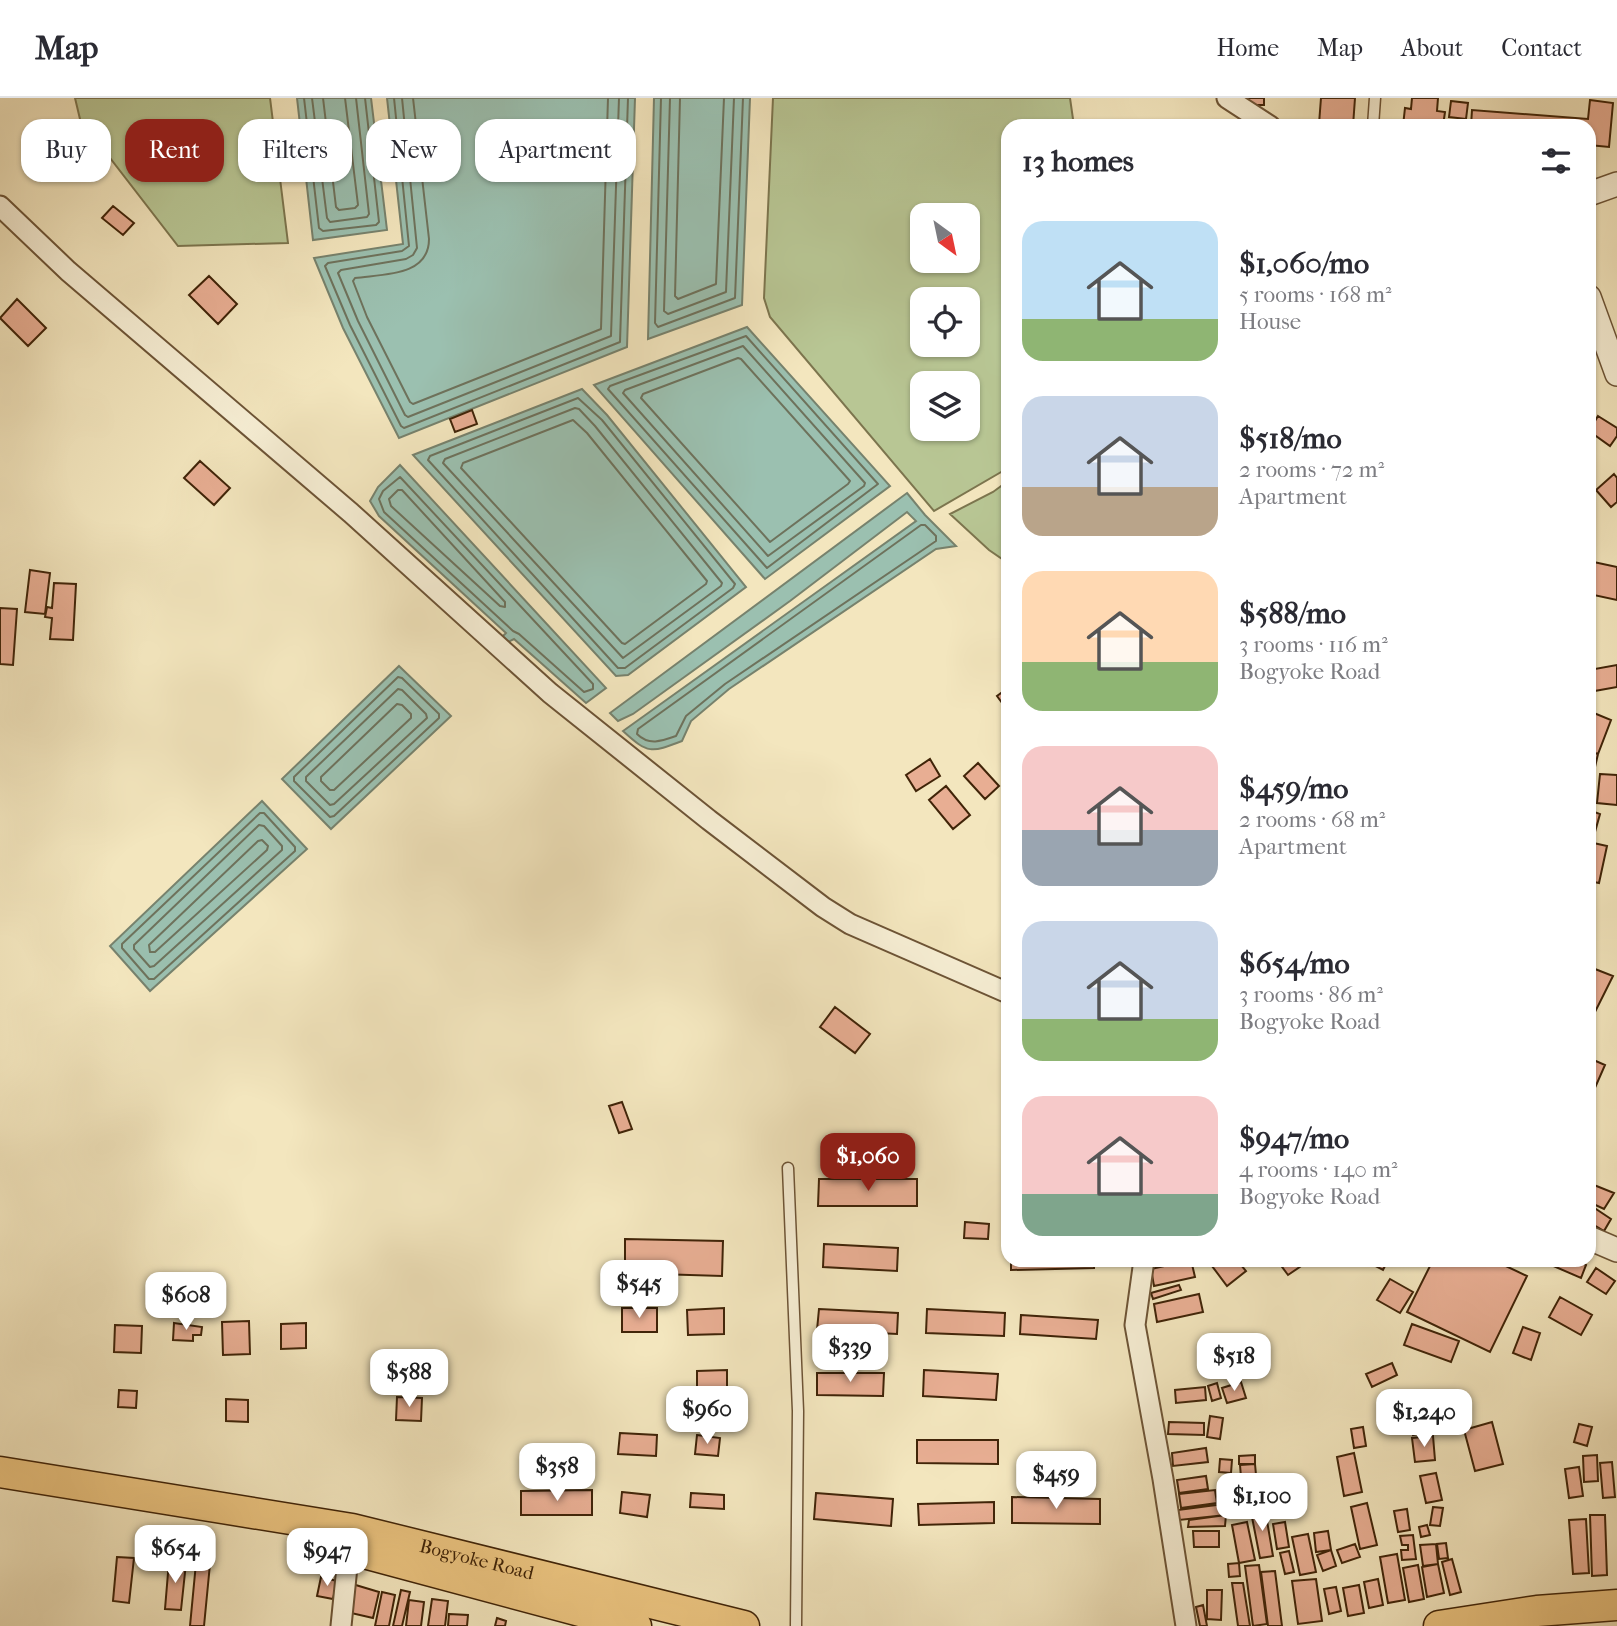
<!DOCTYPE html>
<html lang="en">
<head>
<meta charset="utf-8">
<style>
	body { margin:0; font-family:"IM FELL French Canon",serif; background:#f2f2f3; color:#2b2b33; height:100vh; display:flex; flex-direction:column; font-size:26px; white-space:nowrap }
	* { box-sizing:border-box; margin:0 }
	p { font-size:23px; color:#7c7c81 }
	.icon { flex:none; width:38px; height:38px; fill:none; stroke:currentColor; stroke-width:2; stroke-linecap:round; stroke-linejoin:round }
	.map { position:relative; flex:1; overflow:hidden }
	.sheet { position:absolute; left:1001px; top:21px; width:595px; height:1148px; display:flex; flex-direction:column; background:#fff; border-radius:21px; box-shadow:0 2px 5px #0004 }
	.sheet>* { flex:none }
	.banner { position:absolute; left:21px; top:21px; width:665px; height:63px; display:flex; gap:14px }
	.needle { width:46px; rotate:147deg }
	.buttons { position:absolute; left:910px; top:105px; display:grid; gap:14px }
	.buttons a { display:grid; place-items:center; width:70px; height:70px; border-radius:14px; background:#fff; box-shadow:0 2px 5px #0004; font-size:35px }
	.price { position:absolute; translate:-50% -60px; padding:0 16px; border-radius:14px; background:#fff; color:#222; font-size:23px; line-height:46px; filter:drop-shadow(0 2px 4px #0008) }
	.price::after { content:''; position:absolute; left:50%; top:42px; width:21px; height:16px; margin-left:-10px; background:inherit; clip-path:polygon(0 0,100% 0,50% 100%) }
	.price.selected { background:#8f2418; color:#fff }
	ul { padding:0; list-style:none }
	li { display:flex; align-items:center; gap:21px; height:175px; padding:0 21px }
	li span { display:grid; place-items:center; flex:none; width:196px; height:140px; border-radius:21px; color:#555 }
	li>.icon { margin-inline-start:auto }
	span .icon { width:84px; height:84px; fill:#fffc; stroke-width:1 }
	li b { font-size:30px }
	h2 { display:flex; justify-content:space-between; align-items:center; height:84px; padding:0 21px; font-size:30px }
	.pill { padding:0 24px; border-radius:21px; background:#fff; box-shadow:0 2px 5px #0004; font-size:24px; line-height:63px }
	.pill.selected { background:#8f2418; color:#fff }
	header { display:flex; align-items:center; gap:42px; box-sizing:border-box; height:98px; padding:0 35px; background:#fff; border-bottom:2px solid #e1e1e2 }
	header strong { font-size:33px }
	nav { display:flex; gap:38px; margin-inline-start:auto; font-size:24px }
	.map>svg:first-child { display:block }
	.green { fill:#b8c694; stroke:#7c754e; stroke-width:2; fill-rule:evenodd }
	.water { fill:#9bc0b0; stroke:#77826d; stroke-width:2 }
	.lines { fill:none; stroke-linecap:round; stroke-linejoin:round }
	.shore { stroke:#6e725c; stroke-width:2 }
	.building { fill:#e8ae93; stroke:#402408; stroke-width:2 }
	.service-casing { stroke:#6d5436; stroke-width:13 }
	.minor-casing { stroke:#6d5436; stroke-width:23 }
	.tertiary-casing { stroke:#6d5436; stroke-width:26 }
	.primary-casing { stroke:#402408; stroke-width:33 }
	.service { stroke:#f7efd5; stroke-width:10 }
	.minor { stroke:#f7efd5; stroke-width:19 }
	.tertiary { stroke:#f7efd5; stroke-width:23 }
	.primary { stroke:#eac37f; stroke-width:30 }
	.labels { text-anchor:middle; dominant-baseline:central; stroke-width:7; stroke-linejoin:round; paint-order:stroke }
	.street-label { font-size:19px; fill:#402408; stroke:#f7efd5 }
</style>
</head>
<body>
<header>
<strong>Map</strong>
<nav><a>Home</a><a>Map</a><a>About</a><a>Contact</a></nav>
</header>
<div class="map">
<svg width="1617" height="1528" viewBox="0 0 1617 1528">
	<rect width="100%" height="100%" fill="#f3e6be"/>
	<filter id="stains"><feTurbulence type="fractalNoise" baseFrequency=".00286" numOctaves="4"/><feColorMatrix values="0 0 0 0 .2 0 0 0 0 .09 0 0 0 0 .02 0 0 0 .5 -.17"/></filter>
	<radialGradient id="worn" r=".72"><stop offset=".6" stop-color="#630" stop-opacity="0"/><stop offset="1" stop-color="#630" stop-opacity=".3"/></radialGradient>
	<path class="green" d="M75 0H270L288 145 178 148 80 21Z
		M773 0H1070L1074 28H1008V370L934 413 770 219 764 200ZM968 117V163H922V117ZM968 201V247H922V201ZM922 285H968V331H922Z
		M1008 383V465L989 452 950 416 993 394Z"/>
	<path class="water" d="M297 0H371L387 132 313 142Z
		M387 0H635L627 249 399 340 343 230 314 160 403 146Z
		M654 0H750L742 207 648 241Z
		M747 229 890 388 765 481 594 287Z
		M582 291 607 317 746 489 628 577 616 578 413 357Z
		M400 367 606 590 586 605 514 541 506 545 502 539 506 535 379 418 370 403 378 389Z
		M907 395 925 417 956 448 936 451 729 591 691 623 682 643C651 655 648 656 623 633L916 423 907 414 790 503 633 616 618 623 610 615Z
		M399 568 451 618 331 731 282 681Z
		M262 703 307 751 150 893 110 848Z"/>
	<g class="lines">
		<path class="shore" d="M304 0 319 130 323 133 376 127 379 124 365 0
			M312 0 327 120 330 124 367 119 369 116 356 0
			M323 0 336 109 339 112 355 110 358 107 345 0
			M394 0 409 148 402 153 328 165 325 168 350 227 401 328 404 330 620 244 628 0
			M402 0 417 150 413 157 406 161 341 172 338 175 358 223 405 317 408 319 611 238 619 0
			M413 0 429 141C429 179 382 176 355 180L353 183 367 219 410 304 413 306 601 231 608 0
			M661 0 655 225 658 229 735 200 743 0
			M670 0 664 213 668 216 726 194 734 0
			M680 0 675 198 678 201 716 186 724 0
			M746 238 878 386 767 470 608 291 610 288Z
			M743 248 865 385 864 388 768 458 623 295 625 292Z
			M738 260 741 261 850 383 848 386 770 444 641 300 643 296Z
			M578 300 602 322 735 486 733 490 625 570H618L428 362 430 358Z
			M575 310 579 311 595 328 722 485 721 488 623 560 443 365 445 361Z
			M573 322 587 335 707 483 706 486 625 546 622 545 461 370 463 365Z
			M400 379 593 586V591L584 594 519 536 513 533 384 414 379 401 383 393Z
			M398 392H402L505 504V509L500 508 391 408 389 401Z
			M921 427H925L936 438V443L725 586 686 618 676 638C662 643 649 648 637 636L638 631Z
			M398 579 402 580 439 616V620L334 718 330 719 294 683V679Z
			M398 591 402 592 426 616 427 620 334 706 330 707 306 683V679Z
			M397 606 402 607 411 616V620L334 692H330L321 683V679Z
			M260 715H264L295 749V753L154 881H149L122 850V846Z
			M259 727 264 728 282 748V752L154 868 150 869 134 851V847Z
			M262 742 268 748 267 752 155 854H150L149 847 258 743Z"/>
	</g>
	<path class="building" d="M1246 0H1264V7H1246Z
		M1321 0H1355L1353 28 1319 26Z
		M1412 0H1438L1437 13 1445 14 1443 28H1403L1405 10 1411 11Z
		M1590 2 1613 5 1609 49 1589 47V28H1471L1472 12 1588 21Z
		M1451 3 1468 5 1466 21 1449 19Z
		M113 108 134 125 123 137 102 120Z
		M209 178 237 206 218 226 189 197Z
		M17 201 46 230 28 248 0 220Z
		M472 312 477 326 455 334 450 321Z
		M1598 318 1617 330V338L1610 348 1589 333Z
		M200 363 230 390 214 407 184 380Z
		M1614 376 1617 380V404L1611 409 1596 392Z
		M1589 463 1617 469V502L1589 496Z
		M30 472 50 475 45 516 25 514Z
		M54 485 76 486 73 542 50 541 52 520 45 519 47 509 52 510Z
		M0 510 17 511 13 567 0 566Z
		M1617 567V589L1589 594V572Z
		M1008 590V613L997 598Z
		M1589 613 1611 622 1598 656 1589 653Z
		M1589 654 1598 656 1592 682 1589 681Z
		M930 661 940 678 916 693 906 677Z
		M978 665 999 688 985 701 964 678Z
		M1600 676 1617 677V707L1597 705Z
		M946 688 970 717 953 731 929 702Z
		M1589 712 1600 716 1593 741 1589 740Z
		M1589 744 1607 748 1599 785 1589 783Z
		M1595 871 1613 878 1595 914 1589 911V882Z
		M835 909 870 936 855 955 820 929Z
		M1589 960 1605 967 1591 999 1589 998Z
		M622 1004 632 1031 619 1035 609 1008Z
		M819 1081H917V1108H818Z
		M1589 1085 1614 1095 1604 1111 1589 1104Z
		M1590 1107 1611 1121 1604 1133 1589 1124Z
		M965 1124 989 1126 988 1141 964 1140Z
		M625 1141 723 1143 722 1178 625 1175Z
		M824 1146 898 1150 897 1173 823 1169Z
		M1011 1162H1094V1170L1011 1172Z
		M1191 1162 1195 1179 1154 1188 1151 1171Z
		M1211 1162H1237L1246 1173 1227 1188 1209 1164Z
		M1277 1162H1310L1288 1177Z
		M1364 1162H1388L1383 1172Z
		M1433 1162H1493L1527 1178 1490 1254 1407 1214Z
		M1575 1162 1586 1167 1581 1180 1542 1163Z
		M1596 1170 1615 1183 1606 1196 1587 1184Z
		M1390 1181 1413 1194 1400 1215 1377 1202Z
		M1179 1187 1181 1192 1153 1201 1151 1195Z
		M1199 1196 1203 1214 1157 1224 1154 1206Z
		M1560 1199 1592 1217 1581 1237 1549 1219Z
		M622 1210H657V1234H622Z
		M724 1210V1236L688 1237 687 1212Z
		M819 1211 898 1215 897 1236 817 1232Z
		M927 1211 1005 1215 1004 1238 926 1235Z
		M1021 1217 1098 1222 1096 1241 1020 1236Z
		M249 1223 250 1256 223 1257 222 1224Z
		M174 1225 202 1229 201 1237H193V1243L173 1242Z
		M306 1225V1250L281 1251V1226Z
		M1412 1226 1459 1243 1451 1264 1404 1247Z
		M115 1227 142 1228 141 1255 114 1254Z
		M1523 1229 1540 1235 1531 1262 1513 1255Z
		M1392 1265 1397 1277 1372 1289 1366 1276Z
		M727 1272V1294L697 1295V1273Z
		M924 1272 998 1276 996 1302 923 1298Z
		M817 1275H884L883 1298 817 1297Z
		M1241 1284 1246 1300 1227 1305 1222 1290Z
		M1217 1285 1221 1300 1212 1303 1208 1288Z
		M1205 1289 1206 1302 1176 1305 1175 1292Z
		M119 1292 137 1293 136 1310 118 1309Z
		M397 1299 422 1300 421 1323 396 1322Z
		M226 1301 248 1302V1324L226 1323Z
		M1424 1310 1430 1333 1413 1337 1407 1314Z
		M1210 1318 1223 1320 1220 1341 1207 1339Z
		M1169 1324 1204 1325V1337L1168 1336Z
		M1492 1324 1503 1366 1475 1373 1464 1332Z
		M1579 1326 1592 1329 1587 1348 1574 1344Z
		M1363 1329 1366 1348 1354 1350 1351 1331Z
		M620 1335 657 1337 656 1358 618 1356Z
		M697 1337 720 1340 718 1358 695 1356Z
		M1433 1338 1435 1362 1415 1364 1412 1340Z
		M917 1342H998V1366L917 1365Z
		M1206 1350 1208 1364 1173 1368 1172 1355Z
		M1354 1355 1362 1394 1344 1398 1337 1359Z
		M1255 1357V1366H1239V1358Z
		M1597 1357 1598 1383 1584 1384 1583 1358Z
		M1220 1361 1232 1362 1231 1375 1219 1374Z
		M1612 1364 1615 1399 1603 1400 1600 1365Z
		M1255 1366 1256 1377 1241 1379 1240 1367Z
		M1579 1369 1583 1398 1569 1400 1565 1371Z
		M1436 1375 1442 1402 1426 1405 1420 1378Z
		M1256 1377 1259 1388 1244 1392 1242 1380Z
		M1206 1378 1208 1391 1179 1395 1177 1382Z
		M1273 1382 1278 1401 1267 1403 1263 1385Z
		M1261 1390 1264 1406 1247 1409 1244 1393Z
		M592 1392V1417H521V1393Z
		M1215 1392 1217 1405 1181 1410 1179 1396Z
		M1240 1393 1242 1409 1229 1411 1227 1395Z
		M622 1394 650 1397 647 1419 620 1415Z
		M691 1395 724 1397V1411L690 1409Z
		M816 1395 893 1401 891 1428 814 1421Z
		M1012 1399 1100 1401V1426L1012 1425Z
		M994 1404V1425L919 1427 918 1406Z
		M1367 1405 1377 1447 1360 1451 1351 1409Z
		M1224 1406 1226 1417 1179 1422 1178 1412Z
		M1433 1409 1443 1410 1440 1428 1430 1427Z
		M1265 1411 1273 1458 1260 1460 1251 1414Z
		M1407 1411 1410 1432 1398 1434 1394 1413Z
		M1226 1417 1225 1428 1188 1429 1189 1422Z
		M1590 1417H1605L1607 1477 1592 1478Z
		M1586 1421 1589 1475 1573 1476 1569 1422Z
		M1247 1424 1255 1462 1239 1465 1232 1427Z
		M1285 1424 1289 1449 1277 1451 1273 1426Z
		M1427 1427 1430 1437 1421 1439 1419 1429Z
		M1193 1433H1219V1449H1194Z
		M1328 1433 1331 1452 1316 1454 1314 1435Z
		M1308 1436 1316 1474 1300 1477 1292 1439Z
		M1413 1437 1416 1461 1402 1462 1401 1452H1408V1447H1402L1400 1438Z
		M1446 1445 1448 1460 1439 1461 1437 1446Z
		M1355 1446 1360 1459 1342 1465 1337 1452Z
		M1436 1446 1438 1466 1423 1468 1420 1447Z
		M1331 1452 1336 1468 1323 1473 1317 1457Z
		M1289 1453 1294 1474 1285 1476 1280 1455Z
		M1397 1456 1405 1502 1388 1505 1380 1459Z
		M117 1459 134 1460 129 1505 113 1503Z
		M1452 1461 1461 1494 1450 1497 1442 1464Z
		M169 1463 186 1465 181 1512 165 1511Z
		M196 1465 210 1466 204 1528H190Z
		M1239 1465 1240 1478 1229 1479 1228 1466Z
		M1438 1466 1444 1495 1427 1499 1422 1469Z
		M1259 1467 1267 1526 1253 1528 1245 1468Z
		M1418 1467 1424 1501 1409 1504 1403 1470Z
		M1275 1473 1282 1528H1268L1261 1474Z
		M321 1479 337 1483 333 1501 317 1498Z
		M1316 1481 1322 1523 1298 1526 1292 1483Z
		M1378 1481 1383 1507 1369 1510 1364 1484Z
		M349 1485 379 1494 373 1520 351 1515Z
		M1232 1485H1243L1250 1528H1238Z
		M1359 1487 1364 1515 1348 1518 1343 1490Z
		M1336 1489 1341 1513 1329 1516 1324 1491Z
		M401 1492 410 1494 402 1528H393Z
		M1207 1492H1222L1221 1522 1207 1521Z
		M382 1494 395 1497 389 1528H375Z
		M432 1501 448 1503 445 1528H428Z
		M409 1502 424 1504 421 1528H406Z
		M1203 1507 1207 1528H1200L1196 1509Z
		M449 1516 468 1517 467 1528H448Z
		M497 1520 506 1523 505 1528H495Z"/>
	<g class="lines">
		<defs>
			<path id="service" d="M1373 28 1375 0
				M788 1070 798 1313 796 1528"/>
			<path id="minor" d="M1227 0 1270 28
				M0 108 68 173 351 415 550 595 709 722 823 809 850 826 1008 895
				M1144 1162 1135 1227 1163 1381 1186 1528
				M341 1528 350 1439"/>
			<path id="tertiary" d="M1589 96 1617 86
				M1589 199 1617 276
				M1589 1140 1617 1152"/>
			<g id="primary">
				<path id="s1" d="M0 1374 352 1431 744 1528"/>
				<path d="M353 1452 636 1528"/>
				<path d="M1439 1528 1537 1513 1617 1507"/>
			</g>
		</defs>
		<use href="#service" class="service-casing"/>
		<use href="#minor" class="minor-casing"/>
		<use href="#tertiary" class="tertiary-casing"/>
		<use href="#primary" class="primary-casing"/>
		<use href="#service" class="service"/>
		<use href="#minor" class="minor"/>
		<use href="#tertiary" class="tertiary"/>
		<use href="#primary" class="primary"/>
	</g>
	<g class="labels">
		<g class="street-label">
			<text stroke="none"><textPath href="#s1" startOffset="485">Bogyoke Road</textPath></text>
		</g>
	</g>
	<rect width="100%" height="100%" filter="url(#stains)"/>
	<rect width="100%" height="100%" fill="url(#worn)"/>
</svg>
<div class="buttons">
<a><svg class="needle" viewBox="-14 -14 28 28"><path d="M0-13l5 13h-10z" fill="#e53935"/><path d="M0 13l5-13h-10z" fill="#7c7c81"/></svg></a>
<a><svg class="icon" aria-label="locate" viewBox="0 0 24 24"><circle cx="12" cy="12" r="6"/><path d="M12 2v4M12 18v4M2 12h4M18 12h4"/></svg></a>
<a><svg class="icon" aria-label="layers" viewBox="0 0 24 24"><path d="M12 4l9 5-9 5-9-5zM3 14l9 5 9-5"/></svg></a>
</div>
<b class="price selected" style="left:868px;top:1095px">$1,060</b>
<b class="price" style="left:639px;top:1222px">$545</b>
<b class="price" style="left:186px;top:1234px">$608</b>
<b class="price" style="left:850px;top:1286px">$339</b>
<b class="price" style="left:1234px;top:1295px">$518</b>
<b class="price" style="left:409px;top:1311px">$588</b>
<b class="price" style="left:707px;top:1348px">$960</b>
<b class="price" style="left:1424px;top:1351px">$1,240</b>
<b class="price" style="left:557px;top:1405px">$358</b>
<b class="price" style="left:1056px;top:1413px">$459</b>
<b class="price" style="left:1262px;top:1435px">$1,100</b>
<b class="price" style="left:175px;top:1487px">$654</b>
<b class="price" style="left:327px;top:1490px">$947</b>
<div class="banner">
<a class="pill">Buy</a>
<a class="pill selected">Rent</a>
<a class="pill">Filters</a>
<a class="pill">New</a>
<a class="pill">Apartment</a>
</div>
<section class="sheet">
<h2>13 homes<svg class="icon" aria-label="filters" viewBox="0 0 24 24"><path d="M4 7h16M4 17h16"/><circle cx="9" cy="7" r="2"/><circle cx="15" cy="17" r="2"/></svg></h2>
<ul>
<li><span style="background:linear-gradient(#bfe0f5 70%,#8fb573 0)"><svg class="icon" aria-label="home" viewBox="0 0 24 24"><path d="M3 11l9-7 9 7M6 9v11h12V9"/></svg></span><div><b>$1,060/mo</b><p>5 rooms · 168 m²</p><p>House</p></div></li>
<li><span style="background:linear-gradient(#c9d6e8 65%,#b9a48a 0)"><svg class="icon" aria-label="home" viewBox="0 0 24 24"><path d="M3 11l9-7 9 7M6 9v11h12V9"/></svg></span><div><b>$518/mo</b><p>2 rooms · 72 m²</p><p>Apartment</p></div></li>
<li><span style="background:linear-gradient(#ffd9b3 65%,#8fb573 0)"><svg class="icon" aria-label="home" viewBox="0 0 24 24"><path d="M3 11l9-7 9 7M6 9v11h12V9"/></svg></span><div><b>$588/mo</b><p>3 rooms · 116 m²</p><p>Bogyoke Road</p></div></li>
<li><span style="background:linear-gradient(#f6c9c9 60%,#9aa5b1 0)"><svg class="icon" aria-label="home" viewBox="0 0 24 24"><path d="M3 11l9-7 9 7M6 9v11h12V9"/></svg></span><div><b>$459/mo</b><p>2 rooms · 68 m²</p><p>Apartment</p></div></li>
<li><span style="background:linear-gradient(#c9d6e8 70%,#8fb573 0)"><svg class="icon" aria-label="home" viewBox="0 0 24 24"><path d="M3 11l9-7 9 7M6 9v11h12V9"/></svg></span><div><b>$654/mo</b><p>3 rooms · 86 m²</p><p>Bogyoke Road</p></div></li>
<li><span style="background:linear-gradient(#f6c9c9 70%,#7fa58c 0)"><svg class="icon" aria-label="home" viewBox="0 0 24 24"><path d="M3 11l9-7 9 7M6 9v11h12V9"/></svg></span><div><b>$947/mo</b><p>4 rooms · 140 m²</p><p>Bogyoke Road</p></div></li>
</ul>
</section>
</div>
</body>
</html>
